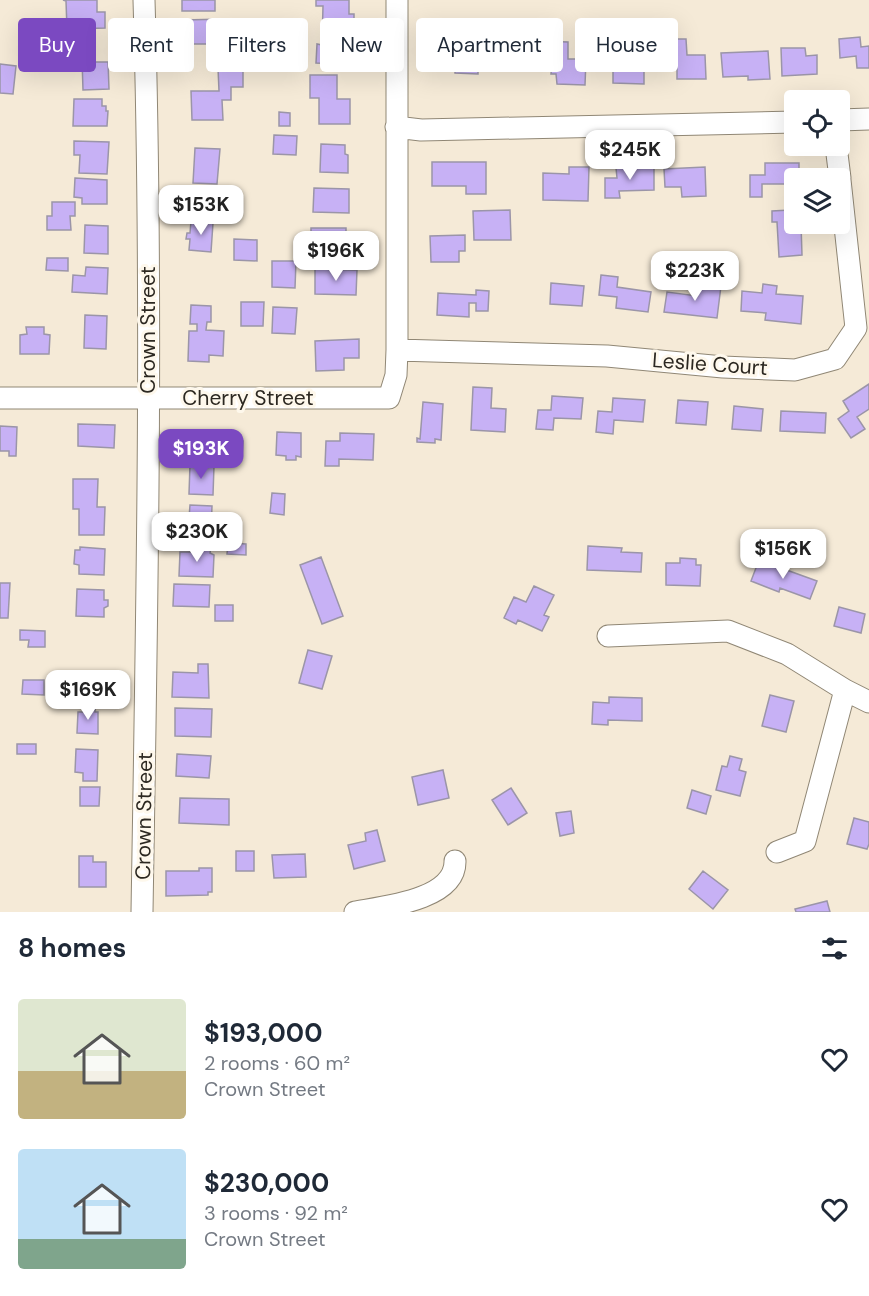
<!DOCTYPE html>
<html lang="en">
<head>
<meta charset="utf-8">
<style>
	body { margin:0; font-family:"DM Sans",sans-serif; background:#f2f2f3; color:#1f2937; height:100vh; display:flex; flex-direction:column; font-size:22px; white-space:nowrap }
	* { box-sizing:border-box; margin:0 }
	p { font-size:20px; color:#747a83 }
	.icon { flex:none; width:33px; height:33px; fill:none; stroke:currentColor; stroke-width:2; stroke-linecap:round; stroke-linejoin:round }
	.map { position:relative; height:912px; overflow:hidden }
	.side { display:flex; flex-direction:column; background:#fff; flex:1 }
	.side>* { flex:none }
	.hud { position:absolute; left:18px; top:18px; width:834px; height:54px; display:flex; gap:12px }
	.controls { position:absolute; left:784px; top:90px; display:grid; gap:12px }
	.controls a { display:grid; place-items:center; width:66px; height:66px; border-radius:6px; background:#fff; box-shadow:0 6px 24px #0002; font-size:30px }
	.price { position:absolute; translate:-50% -51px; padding:0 14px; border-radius:12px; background:#fff; color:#222; font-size:20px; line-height:39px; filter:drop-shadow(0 2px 3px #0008) }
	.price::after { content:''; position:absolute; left:50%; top:36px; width:18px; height:14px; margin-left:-9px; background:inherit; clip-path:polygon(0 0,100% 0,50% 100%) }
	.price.active { background:#7b49c1; color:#fff }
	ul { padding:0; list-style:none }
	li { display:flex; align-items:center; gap:18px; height:150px; padding:0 18px }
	li span { display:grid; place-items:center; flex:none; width:168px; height:120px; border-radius:6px; color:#555 }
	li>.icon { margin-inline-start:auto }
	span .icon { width:72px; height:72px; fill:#fffc; stroke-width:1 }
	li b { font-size:26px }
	h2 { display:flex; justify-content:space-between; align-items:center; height:72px; padding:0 18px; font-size:26px }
	.tag { padding:0 21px; border-radius:6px; background:#fff; box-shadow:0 6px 24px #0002; font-size:21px; line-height:54px }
	.tag.active { background:#7b49c1; color:#fff }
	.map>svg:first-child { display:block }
	.building { fill:#c7b1f5; stroke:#9b95a8; stroke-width:1.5 }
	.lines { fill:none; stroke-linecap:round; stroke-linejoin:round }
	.minor-casing { stroke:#908775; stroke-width:23 }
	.minor { stroke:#fff; stroke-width:21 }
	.labels { text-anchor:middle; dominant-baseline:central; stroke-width:6; stroke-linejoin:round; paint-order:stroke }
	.street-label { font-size:21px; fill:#2c2821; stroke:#fef8ec }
</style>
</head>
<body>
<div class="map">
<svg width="869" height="912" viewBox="0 0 869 912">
	<rect width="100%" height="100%" fill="#f5ead7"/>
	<path class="building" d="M63 0H97V12H105V28L67 29 66 1Z
		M182 0H215V11H182Z
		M316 0H349V14H354V48H349L348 64 316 63 317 44 322 45 323 6H316Z
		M225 19V44H184V20Z
		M499 36 509 37 508 48H505L504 68 493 67V71L478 70V74L455 73V69L442 68 444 45 498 48Z
		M860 37 861 47 869 46V68H857L856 56 840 58 839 39Z
		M671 39H686L687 55H705L706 79H677V65L660 66 659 44H671Z
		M541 41 568 42V59H586L585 85 557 84 556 74H551L552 62H541Z
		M73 48H93V62H108L109 89 83 90 82 59H73Z
		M781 48H805L806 56 817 55V74L782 76Z
		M602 49 613 50V61L644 62V84L613 83V69H601Z
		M768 51 770 79 748 80V76L723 77 721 53Z
		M0 64 16 66 13 94 0 93Z
		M218 68H243V87H231V100H222L223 120H192L191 91H219Z
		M310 75H337V99H350V124H319V98H310Z
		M74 99H102V106H106V111H108L107 126H73Z
		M279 112 290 113V126H279Z
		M274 135 297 136 296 155 273 154Z
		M74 141 109 142 107 174 79 173 80 155H74Z
		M321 144 345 145V154L348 155V173L320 172Z
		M195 148 220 149 217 184 193 183Z
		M432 162H486V194H466V186H432Z
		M765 163H799V178H795V184H762V197H750V175H765Z
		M569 167H589L588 201 543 200V173L569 174Z
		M654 167V190L619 191 620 198H605V178H617L616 168Z
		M705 167 706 196 682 197 681 187H665L664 169Z
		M75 178 107 180V204H82V198L74 197Z
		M314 188 349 189V213L313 212Z
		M204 189 225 190 224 210 203 209Z
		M52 202H75V216H70L71 230H47V216H52Z
		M510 210 511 240H474L473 211Z
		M790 210V221L801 224 802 255 779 257 777 222H772V211Z
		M191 221 213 223 211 252 189 250 190 239H186L187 233H190Z
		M85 225 108 226V254L84 253Z
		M311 228H346V252L311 251Z
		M465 235V251H459V262H431L430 236Z
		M234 239 257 240V261L234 260Z
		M47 258H68V271L46 270Z
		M272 261H296L295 288 272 287Z
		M86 267 108 268 107 294 72 292 73 275 85 276Z
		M315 269 357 270 356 295 315 294Z
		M601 275 618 277 617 287 651 292 648 312 616 308 617 297 599 295Z
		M551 283 584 286 582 306 550 304Z
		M698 284 721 286 717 318 664 312 667 292 697 296Z
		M763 284 777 286 776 294 803 296 801 324 765 320 766 313 741 311 742 291 762 293Z
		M476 290 489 291 488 311H476V303H469V317L437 315 438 293 476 295Z
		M241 302H264L263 326H241Z
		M191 305 211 306V322H207L206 330 224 331 223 356 209 355V362L188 361 189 331H197V324H190Z
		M273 307 297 308 295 334 272 333Z
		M85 315 107 316 106 349 84 348Z
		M26 327H44V334L50 335 49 354H20V335L27 334Z
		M359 339V358H344V370L316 371 315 341Z
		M869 384V409L857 417 865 429 851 438 838 419 849 411 843 401Z
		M473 387 492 388 491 408 506 409 505 432 471 430Z
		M552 396 583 398 581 419 554 418 553 430 536 429 538 410H551Z
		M613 398 645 400 643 422 614 420 613 434 596 432 598 411 612 412Z
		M678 400 708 402 706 425 676 423Z
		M423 402 443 404 441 440 435 439V443L417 442V438L420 439Z
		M734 406 763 409 761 431 732 429Z
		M781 411 826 413 825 433 780 431Z
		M78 424 115 425 114 448 78 446Z
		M0 426 17 427 16 456H9V451H0Z
		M176 430 210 431 209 446H204V456L175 455Z
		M277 432 301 433V457L296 456V460H286V456L276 455Z
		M340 433 374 434 373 460 339 459V466H325L326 441H340Z
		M224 440 243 441 242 456 224 455Z
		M190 465 214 466 213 495 189 494Z
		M73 479H98L97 507H105L104 535H79V509H73Z
		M272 493 285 494 284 515 270 513Z
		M190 505 212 506 211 532 188 531Z
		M228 543 246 544V555L227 554Z
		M192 546 211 547 210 553 214 555 213 577 179 576 180 552H192Z
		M588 546 622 548 621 552 642 553 641 572 587 570Z
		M80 547 105 549 104 575 79 574V565L74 564 75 550H80Z
		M321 557 343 616 322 624 300 565Z
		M680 558 696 559V565H701L700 586 666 585V563H680Z
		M759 560 817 581 810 599 780 588 779 592 751 581Z
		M0 583H10L8 618H0Z
		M174 584 210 585 209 607 173 606Z
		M534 586 554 595 544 615 549 617 542 631 518 620 516 624 504 618 514 597 526 602Z
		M77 589 104 590V600H108V606L104 608V617L76 616Z
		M215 605H233V621H215Z
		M839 607 865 614 861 633 834 626Z
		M20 630 45 631V647H28L29 640H20Z
		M308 650 332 656 322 689 299 683Z
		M198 664H208L209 698 172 697 173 672 198 673Z
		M83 673H107L106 694H83Z
		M23 680H44V695L22 694Z
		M770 695 794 701 786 732 762 726Z
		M609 697 642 698V721L608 720V725L592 724 593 702 609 703Z
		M85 707H95V712H98V734L77 733 78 712H85Z
		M175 708 212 709 211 737 175 736Z
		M17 744H36V754H17Z
		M76 749 98 750 97 781H83V773L75 772Z
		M177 754 211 756 209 778 176 776Z
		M730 756 742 759 739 770 746 772 740 796 716 790 722 766 727 767Z
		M443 770 449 798 418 805 412 777Z
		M80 787H100L99 806H80Z
		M511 788 527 813 508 825 492 800Z
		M692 790 711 796 706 814 687 808Z
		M180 798 229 799V825L179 823Z
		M571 811 574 833 560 836 556 813Z
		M854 818 869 822V844L867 849 847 844Z
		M377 830 385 861 354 869 348 845 366 841 365 833Z
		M236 851H254V871H236Z
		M305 854 306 877 274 878 272 855Z
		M79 856H93V862H106V887H79Z
		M199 868H212V892H208V895L166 896V871H199Z
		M703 871 728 890 713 909 689 889Z
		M827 901 830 912H796L795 909Z"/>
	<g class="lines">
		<defs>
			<path id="minor" d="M840 120 869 119
				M396 127 421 130 795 122
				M836 146 840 178
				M397 350 607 356 723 367 795 370 835 359 856 328 840 180
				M0 398H389L396 375 397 350V0
				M608 636 728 631 787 654 845 690 869 702
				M777 852 805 841 845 690
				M142 912C147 608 153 304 144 0
				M355 912C383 907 456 900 455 861"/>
		</defs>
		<use href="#minor" class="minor-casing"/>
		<use href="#minor" class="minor"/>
	</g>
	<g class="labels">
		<g class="street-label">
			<text transform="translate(148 330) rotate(-90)">Crown Street</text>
			<text transform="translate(710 364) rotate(4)">Leslie Court</text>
			<text x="248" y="398">Cherry Street</text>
			<text transform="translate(144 816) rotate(-89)">Crown Street</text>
		</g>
	</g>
</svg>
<div class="controls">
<a><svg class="icon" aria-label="locate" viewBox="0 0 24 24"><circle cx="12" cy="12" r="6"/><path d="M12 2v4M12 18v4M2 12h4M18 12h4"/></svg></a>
<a><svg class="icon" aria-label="layers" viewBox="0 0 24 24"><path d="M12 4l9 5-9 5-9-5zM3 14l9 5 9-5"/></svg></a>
</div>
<b class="price" style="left:630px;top:181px">$245K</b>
<b class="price" style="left:201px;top:236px">$153K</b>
<b class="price" style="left:336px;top:282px">$196K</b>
<b class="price" style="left:695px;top:302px">$223K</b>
<b class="price active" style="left:201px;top:480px">$193K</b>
<b class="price" style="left:197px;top:563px">$230K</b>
<b class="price" style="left:783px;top:580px">$156K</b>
<b class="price" style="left:88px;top:721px">$169K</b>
<div class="hud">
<a class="tag active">Buy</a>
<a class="tag">Rent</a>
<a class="tag">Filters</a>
<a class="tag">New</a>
<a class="tag">Apartment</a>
<a class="tag">House</a>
</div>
</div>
<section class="side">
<h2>8 homes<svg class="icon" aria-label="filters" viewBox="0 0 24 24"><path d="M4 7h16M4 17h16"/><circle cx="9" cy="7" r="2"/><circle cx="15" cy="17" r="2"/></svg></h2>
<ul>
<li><span style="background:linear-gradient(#dfe7d0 60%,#c2b280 0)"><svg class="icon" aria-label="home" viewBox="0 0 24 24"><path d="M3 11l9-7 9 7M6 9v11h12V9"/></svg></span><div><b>$193,000</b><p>2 rooms · 60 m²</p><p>Crown Street</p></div><svg class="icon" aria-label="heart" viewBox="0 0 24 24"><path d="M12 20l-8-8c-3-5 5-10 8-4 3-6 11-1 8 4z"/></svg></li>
<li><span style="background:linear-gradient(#bfe0f5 75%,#7fa58c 0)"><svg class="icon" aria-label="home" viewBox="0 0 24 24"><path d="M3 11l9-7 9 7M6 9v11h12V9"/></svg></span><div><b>$230,000</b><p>3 rooms · 92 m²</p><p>Crown Street</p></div><svg class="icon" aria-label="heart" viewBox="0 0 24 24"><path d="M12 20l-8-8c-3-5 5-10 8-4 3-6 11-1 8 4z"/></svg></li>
</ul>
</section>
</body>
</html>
